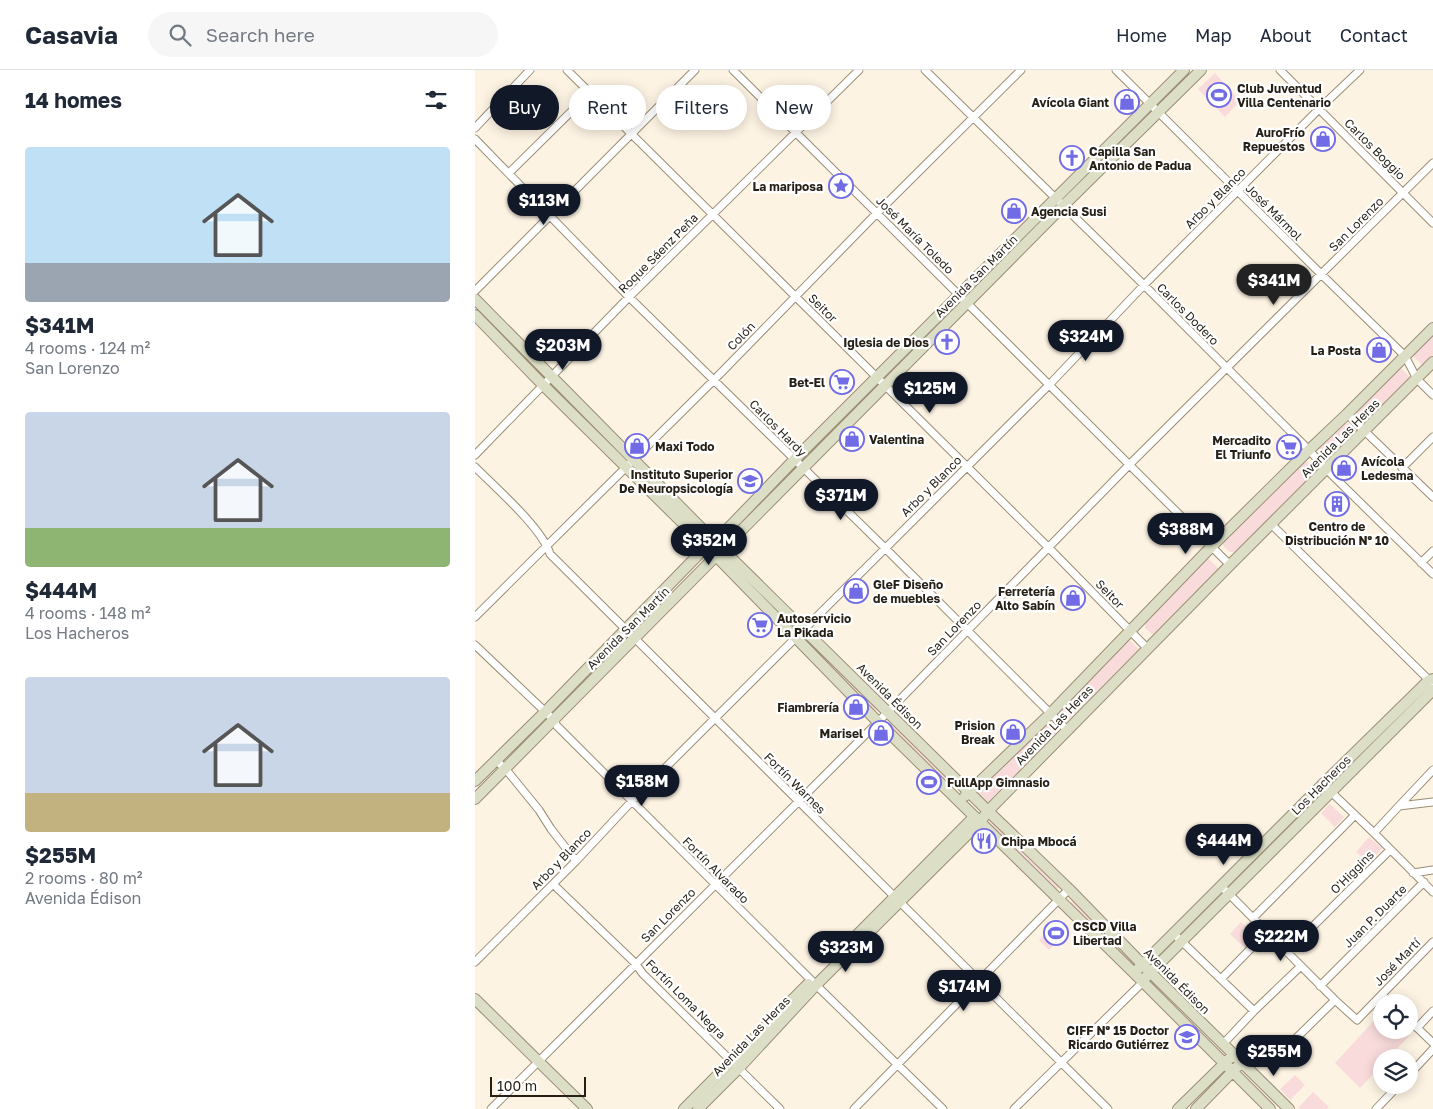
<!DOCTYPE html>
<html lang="en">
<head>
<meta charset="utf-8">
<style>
	body { margin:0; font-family:"Golos Text",sans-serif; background:#f6f6f7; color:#1f2937; height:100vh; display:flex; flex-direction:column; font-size:19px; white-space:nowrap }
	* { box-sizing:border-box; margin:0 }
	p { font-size:16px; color:#747a83 }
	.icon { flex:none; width:28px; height:28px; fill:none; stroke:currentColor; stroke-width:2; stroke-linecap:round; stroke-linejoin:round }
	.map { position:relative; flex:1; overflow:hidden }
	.side { display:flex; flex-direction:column; background:#fff; width:475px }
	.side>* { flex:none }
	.banner { position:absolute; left:15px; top:15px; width:475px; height:45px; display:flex; gap:10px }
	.tools { position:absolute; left:898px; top:924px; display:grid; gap:10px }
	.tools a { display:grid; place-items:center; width:45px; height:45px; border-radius:50%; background:#fff; box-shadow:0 2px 12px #0003; font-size:25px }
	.scale { position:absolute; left:15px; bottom:12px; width:96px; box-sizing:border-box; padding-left:5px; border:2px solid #251f15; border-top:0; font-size:14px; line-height:18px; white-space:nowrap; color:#251f15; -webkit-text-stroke:4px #fff; paint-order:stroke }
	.price { position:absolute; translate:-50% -42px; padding:0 11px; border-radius:18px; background:#111827; color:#fff; font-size:16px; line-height:32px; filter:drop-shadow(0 1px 2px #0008) }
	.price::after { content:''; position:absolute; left:50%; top:30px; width:15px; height:11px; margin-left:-8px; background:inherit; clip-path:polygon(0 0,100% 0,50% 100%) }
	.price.current { background:#222; color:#fff }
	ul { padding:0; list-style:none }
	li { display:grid; align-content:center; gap:10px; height:265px; padding:0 25px }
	li span { display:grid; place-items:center; height:155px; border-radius:5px; color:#555 }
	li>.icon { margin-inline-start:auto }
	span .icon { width:90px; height:90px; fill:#fffc; stroke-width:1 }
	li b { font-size:21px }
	h2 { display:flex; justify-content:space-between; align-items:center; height:60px; padding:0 25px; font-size:21px }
	.pill { padding:0 18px; border-radius:22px; background:#fff; box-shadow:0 2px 12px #0003; font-size:18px; line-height:45px }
	.pill.current { background:#111827; color:#fff }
	header { display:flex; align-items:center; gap:30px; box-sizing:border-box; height:70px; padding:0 25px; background:#fff; border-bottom:1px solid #e0e1e3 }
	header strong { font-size:24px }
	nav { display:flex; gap:28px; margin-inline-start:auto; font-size:18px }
	.search { width:350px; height:45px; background:#f6f6f7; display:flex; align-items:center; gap:12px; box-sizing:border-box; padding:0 18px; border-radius:28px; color:#747a83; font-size:19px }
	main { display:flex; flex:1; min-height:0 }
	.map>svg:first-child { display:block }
	.green { fill:#f9dbdb }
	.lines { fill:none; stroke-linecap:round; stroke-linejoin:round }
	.street-casing { stroke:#9c8d74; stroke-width:9 }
	.secondary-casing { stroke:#9c8d74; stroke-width:12 }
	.street { stroke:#fff; stroke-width:7 }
	.secondary { stroke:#dcdfc6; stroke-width:10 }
	.labels { text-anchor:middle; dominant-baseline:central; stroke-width:4.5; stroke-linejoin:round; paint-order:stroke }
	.poi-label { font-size:12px; font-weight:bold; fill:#251f15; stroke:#fff; text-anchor:end }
	.street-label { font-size:12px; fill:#251f15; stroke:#fff }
</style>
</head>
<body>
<header>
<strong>Casavia</strong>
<div class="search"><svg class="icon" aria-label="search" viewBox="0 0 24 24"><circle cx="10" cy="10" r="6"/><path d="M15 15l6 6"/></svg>Search here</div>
<nav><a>Home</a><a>Map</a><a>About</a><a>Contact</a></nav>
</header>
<main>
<section class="side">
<h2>14 homes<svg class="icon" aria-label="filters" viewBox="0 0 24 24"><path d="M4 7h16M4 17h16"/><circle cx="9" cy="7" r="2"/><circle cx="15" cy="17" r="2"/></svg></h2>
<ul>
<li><span style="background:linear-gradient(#bfe0f5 75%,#9aa5b1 0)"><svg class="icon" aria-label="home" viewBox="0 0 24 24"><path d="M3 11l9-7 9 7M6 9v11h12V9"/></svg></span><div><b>$341M</b><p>4 rooms · 124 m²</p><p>San Lorenzo</p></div></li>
<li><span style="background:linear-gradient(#c9d6e8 75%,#8fb573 0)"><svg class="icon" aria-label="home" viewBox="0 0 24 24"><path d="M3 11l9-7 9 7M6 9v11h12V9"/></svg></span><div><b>$444M</b><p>4 rooms · 148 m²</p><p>Los Hacheros</p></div></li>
<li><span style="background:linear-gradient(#c9d6e8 75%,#c2b280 0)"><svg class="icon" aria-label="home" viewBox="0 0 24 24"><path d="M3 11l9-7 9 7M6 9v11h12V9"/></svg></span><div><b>$255M</b><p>2 rooms · 80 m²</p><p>Avenida Édison</p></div></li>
</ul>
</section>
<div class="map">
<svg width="958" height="1039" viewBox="0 0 958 1039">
	<rect width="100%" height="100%" fill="#fdf3e3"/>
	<path class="green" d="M740 3 765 31 750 47 723 19Z
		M958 263V285L948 296 937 285Z
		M924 296 935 307 891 351 880 341Z
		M874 353 879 359V365L856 388H851L844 382V377L868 354Z
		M833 392 839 398 840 405 762 482H755L748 476 749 469 826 393Z
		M733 488 745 500 684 563 678 565 670 558V552Z
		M334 569 403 638 400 641 330 572Z
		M653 569 664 579 591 652 581 641Z
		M418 652 482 715 478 719 414 657Z
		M573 652 583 662 510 735 500 724Z
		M855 734 869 747 860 757 846 743Z
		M516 750 585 816 580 821 513 753Z
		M894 767 907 778 895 793 881 782Z
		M598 831 667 897 662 902 594 835Z
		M766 852 781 866 770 878 755 864Z
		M581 853 591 862 574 880 564 870Z
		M906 943V960H928L934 966 914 987 906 988V996L885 1018 860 993Z
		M820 1005 830 1015 815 1030 805 1019Z
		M838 1022 854 1037 852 1039H825L823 1038Z"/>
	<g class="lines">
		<defs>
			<path id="street" d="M92 0 574 478 672 578
				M258 0 755 495
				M450 0 669 215 834 380 851 399 958 504
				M641 0 846 204 930 286 942 309 958 325
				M805 0 958 153
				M0 58 55 0
				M0 69 154 227 410 478 592 660
				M34 103 115 23
				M0 221 220 0
				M872 344 958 427
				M0 385 154 227 384 0
				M0 397C20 417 67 458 75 484L633 1039
				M927 398 958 367
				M796 454 956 612
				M946 493 958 481
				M0 547 239 310 402 143 546 0
				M0 575 79 650 82 656 341 915 468 1039
				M22 691 33 702 64 740 76 759 101 791
				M853 719 899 763 958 822
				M924 736 958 700
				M899 763 924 736 958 732
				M938 803 958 800
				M78 814 160 893 168 904 305 1039
				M746 816 860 930 882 950 958 872
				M778 848 880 745
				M699 864 779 941
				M812 882 915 780
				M0 892 101 791 157 731 574 315 669 215 844 39 885 0
				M746 909 792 862
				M845 916 949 812
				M907 925 915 932
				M934 950 958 973
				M942 958 958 941
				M795 973 806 983 860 930
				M748 974 779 941 826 896
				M934 1005 958 979
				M16 1039 403 652 655 394 958 93
				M379 1039 594 819
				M539 1039 668 912
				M901 1039 924 1015"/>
			<path id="secondary" d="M0 229 240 472 513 741 594 819 668 895 814 1039
				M0 245 68 315 241 486 403 652 659 903 795 1039
				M0 711 70 642 225 483 240 472 319 390 709 0
				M490 726 575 644 737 476 834 380 872 344 958 258
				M0 729 588 136 726 0
				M378 869 499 747
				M663 899 848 714 954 610 958 609
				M671 907 958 620
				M0 929 112 1039
				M209 1039 333 914
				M223 1039 264 998 341 915 505 752 513 741 755 495 958 292
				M703 1039 754 989
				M721 1039 762 997"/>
		</defs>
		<use href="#street" class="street-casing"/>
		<use href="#secondary" class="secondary-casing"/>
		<use href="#street" class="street"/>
		<use href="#secondary" class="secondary"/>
	</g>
	<defs>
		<symbol id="stadium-ring" viewBox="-11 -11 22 22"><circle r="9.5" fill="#fff" stroke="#716ce6" stroke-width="1.5"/><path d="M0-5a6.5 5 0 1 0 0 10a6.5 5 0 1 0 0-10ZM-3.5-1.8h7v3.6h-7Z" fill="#716ce6"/></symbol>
		<symbol id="shop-ring" viewBox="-11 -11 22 22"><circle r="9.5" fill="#fff" stroke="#716ce6" stroke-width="1.5"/><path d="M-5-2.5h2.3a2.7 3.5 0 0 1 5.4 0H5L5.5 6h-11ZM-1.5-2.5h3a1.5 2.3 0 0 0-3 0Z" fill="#716ce6"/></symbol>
		<symbol id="church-ring" viewBox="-11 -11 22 22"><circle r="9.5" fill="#fff" stroke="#716ce6" stroke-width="1.5"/><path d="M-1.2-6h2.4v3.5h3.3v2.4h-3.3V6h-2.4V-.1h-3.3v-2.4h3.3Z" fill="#716ce6"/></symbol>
		<symbol id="sight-ring" viewBox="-11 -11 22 22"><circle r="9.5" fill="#fff" stroke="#716ce6" stroke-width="1.5"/><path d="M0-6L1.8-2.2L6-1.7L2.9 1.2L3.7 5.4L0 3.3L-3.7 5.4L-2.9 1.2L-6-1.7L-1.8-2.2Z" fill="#716ce6"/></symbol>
		<symbol id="supermarket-ring" viewBox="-11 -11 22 22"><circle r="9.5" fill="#fff" stroke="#716ce6" stroke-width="1.5"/><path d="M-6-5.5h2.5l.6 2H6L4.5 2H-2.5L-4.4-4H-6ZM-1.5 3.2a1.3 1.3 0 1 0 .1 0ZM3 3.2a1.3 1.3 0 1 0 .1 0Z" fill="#716ce6"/></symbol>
		<symbol id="university-ring" viewBox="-11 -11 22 22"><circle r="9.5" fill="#fff" stroke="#716ce6" stroke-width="1.5"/><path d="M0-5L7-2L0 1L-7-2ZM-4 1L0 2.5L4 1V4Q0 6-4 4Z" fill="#716ce6"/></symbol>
		<symbol id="building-ring" viewBox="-11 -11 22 22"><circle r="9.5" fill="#fff" stroke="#716ce6" stroke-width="1.5"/><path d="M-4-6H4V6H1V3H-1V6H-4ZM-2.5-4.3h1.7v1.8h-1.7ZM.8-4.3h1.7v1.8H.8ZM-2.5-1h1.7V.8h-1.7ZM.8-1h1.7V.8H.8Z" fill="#716ce6"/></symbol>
		<symbol id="restaurant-ring" viewBox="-11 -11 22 22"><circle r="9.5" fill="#fff" stroke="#716ce6" stroke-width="1.5"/><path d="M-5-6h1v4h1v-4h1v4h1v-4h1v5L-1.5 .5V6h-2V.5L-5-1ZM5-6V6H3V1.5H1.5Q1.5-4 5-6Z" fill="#716ce6"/></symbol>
		<symbol id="school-ring" viewBox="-11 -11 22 22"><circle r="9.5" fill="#fff" stroke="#716ce6" stroke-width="1.5"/><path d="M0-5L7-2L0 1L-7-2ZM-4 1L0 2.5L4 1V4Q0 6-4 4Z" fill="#716ce6"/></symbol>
	</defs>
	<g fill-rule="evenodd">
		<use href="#stadium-ring" x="730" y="11" width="28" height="28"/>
		<use href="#shop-ring" x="638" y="18" width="28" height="28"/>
		<use href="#shop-ring" x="834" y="55" width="28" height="28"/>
		<use href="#church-ring" x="583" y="74" width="28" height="28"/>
		<use href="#sight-ring" x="352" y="102" width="28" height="28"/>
		<use href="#shop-ring" x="525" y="127" width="28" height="28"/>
		<use href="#church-ring" x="458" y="258" width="28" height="28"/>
		<use href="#shop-ring" x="890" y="266" width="28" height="28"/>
		<use href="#supermarket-ring" x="353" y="298" width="28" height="28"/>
		<use href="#shop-ring" x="363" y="355" width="28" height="28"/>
		<use href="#shop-ring" x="148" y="362" width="28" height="28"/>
		<use href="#supermarket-ring" x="800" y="363" width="28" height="28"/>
		<use href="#shop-ring" x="855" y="384" width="28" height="28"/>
		<use href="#university-ring" x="261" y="397" width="28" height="28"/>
		<use href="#building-ring" x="848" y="420" width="28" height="28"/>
		<use href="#shop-ring" x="367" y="507" width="28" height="28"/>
		<use href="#shop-ring" x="584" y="514" width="28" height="28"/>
		<use href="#supermarket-ring" x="271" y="541" width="28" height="28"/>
		<use href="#shop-ring" x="367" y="623" width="28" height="28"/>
		<use href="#shop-ring" x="524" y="648" width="28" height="28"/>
		<use href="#shop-ring" x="392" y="649" width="28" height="28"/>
		<use href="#stadium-ring" x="440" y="698" width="28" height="28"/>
		<use href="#restaurant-ring" x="495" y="757" width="28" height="28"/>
		<use href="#stadium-ring" x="567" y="849" width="28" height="28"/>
		<use href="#school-ring" x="698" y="953" width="28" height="28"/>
	</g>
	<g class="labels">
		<g class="poi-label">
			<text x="762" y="18" text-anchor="start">Club Juventud<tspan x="762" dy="14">Villa Centenario</tspan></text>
			<text x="634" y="32">Avícola Giant</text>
			<text x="830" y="62">AuroFrío<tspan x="830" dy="14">Repuestos</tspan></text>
			<text x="614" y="81" text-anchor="start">Capilla San<tspan x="614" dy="14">Antonio de Padua</tspan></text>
			<text x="348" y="116">La mariposa</text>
			<text x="556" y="141" text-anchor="start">Agencia Susi</text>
			<text x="454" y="272">Iglesia de Dios</text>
			<text x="886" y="280">La Posta</text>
			<text x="350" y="312">Bet-El</text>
			<text x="394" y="369" text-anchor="start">Valentina</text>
			<text x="796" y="370">Mercadito<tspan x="796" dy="14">El Triunfo</tspan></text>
			<text x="180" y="376" text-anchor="start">Maxi Todo</text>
			<text x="886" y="391" text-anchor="start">Avícola<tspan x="886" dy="14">Ledesma</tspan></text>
			<text x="258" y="404">Instituto Superior<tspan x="258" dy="14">De Neuropsicología</tspan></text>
			<text x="862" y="456" text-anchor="middle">Centro de<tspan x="862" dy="14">Distribución Nº 10</tspan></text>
			<text x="398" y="514" text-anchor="start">GleF Diseño<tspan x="398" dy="14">de muebles</tspan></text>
			<text x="580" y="521">Ferretería<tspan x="580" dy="14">Alto Sabín</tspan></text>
			<text x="302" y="548" text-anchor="start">Autoservicio<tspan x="302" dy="14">La Pikada</tspan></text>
			<text x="364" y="637">Fiambrería</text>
			<text x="520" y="655">Prision<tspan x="520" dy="14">Break</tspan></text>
			<text x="388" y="663">Marisel</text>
			<text x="472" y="712" text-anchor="start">FullApp Gimnasio</text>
			<text x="526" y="771" text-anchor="start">Chipa Mbocá</text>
			<text x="598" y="856" text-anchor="start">CSCD Villa<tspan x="598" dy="14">Libertad</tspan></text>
			<text x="694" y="960">CIFF Nº 15 Doctor<tspan x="694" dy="14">Ricardo Gutiérrez</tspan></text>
		</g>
		<g class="street-label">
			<text transform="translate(900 79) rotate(45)">Carlos Boggio</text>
			<text transform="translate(740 128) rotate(-45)">Arbo y Blanco</text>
			<text transform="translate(799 142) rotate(45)">José Mármol</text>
			<text transform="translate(881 154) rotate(-45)">San Lorenzo</text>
			<text transform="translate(440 165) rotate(45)">José María Toledo</text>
			<text transform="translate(183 183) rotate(-45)">Roque Sáenz Peña</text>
			<text transform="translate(501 206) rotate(-45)">Avenida San Martín</text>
			<text transform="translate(348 238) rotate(45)">Seitor</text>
			<text transform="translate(713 244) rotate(45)">Carlos Dodero</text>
			<text transform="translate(266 266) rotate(-46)">Colón</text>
			<text transform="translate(303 358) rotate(45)">Carlos Hardy</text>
			<text transform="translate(865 368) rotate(-45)">Avenida Las Heras</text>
			<text transform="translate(456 416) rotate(-45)">Arbo y Blanco</text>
			<text transform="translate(635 524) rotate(46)">Seitor</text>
			<text transform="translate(153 558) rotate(-45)">Avenida San Martín</text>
			<text transform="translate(479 558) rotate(-46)">San Lorenzo</text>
			<text transform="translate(415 626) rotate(45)">Avenida Édison</text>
			<text transform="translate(579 655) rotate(-46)">Avenida Las Heras</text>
			<text transform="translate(320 713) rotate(45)">Fortín Warnes</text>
			<text transform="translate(846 715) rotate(-45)">Los Hacheros</text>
			<text transform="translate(86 789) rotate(-46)">Arbo y Blanco</text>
			<text transform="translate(241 800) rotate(45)">Fortín Alvarado</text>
			<text transform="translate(877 802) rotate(-45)">O'Higgins</text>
			<text transform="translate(193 845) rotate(-45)">San Lorenzo</text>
			<text transform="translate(900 846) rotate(-45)">Juan P. Duarte</text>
			<text transform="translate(922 892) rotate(-46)">José Martí</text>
			<text transform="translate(702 911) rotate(45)">Avenida Édison</text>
			<text transform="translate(211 929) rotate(45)">Fortín Loma Negra</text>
			<text transform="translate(276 966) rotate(-46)">Avenida Las Heras</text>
		</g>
	</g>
</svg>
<div class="tools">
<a><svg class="icon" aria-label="locate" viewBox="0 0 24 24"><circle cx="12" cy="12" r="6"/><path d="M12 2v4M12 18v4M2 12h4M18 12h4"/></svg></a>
<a><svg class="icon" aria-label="layers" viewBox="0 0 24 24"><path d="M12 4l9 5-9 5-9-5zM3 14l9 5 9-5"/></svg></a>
</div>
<div class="scale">100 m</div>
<b class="price" style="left:69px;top:156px">$113M</b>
<b class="price current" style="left:799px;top:236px">$341M</b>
<b class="price" style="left:611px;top:292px">$324M</b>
<b class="price" style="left:88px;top:301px">$203M</b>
<b class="price" style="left:455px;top:344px">$125M</b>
<b class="price" style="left:366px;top:451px">$371M</b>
<b class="price" style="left:711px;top:485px">$388M</b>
<b class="price" style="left:234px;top:496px">$352M</b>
<b class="price" style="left:167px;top:737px">$158M</b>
<b class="price" style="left:749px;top:796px">$444M</b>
<b class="price" style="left:806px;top:892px">$222M</b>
<b class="price" style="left:371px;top:903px">$323M</b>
<b class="price" style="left:489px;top:942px">$174M</b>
<b class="price" style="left:799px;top:1007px">$255M</b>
<div class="banner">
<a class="pill current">Buy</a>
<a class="pill">Rent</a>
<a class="pill">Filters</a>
<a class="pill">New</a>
</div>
</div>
</main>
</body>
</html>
